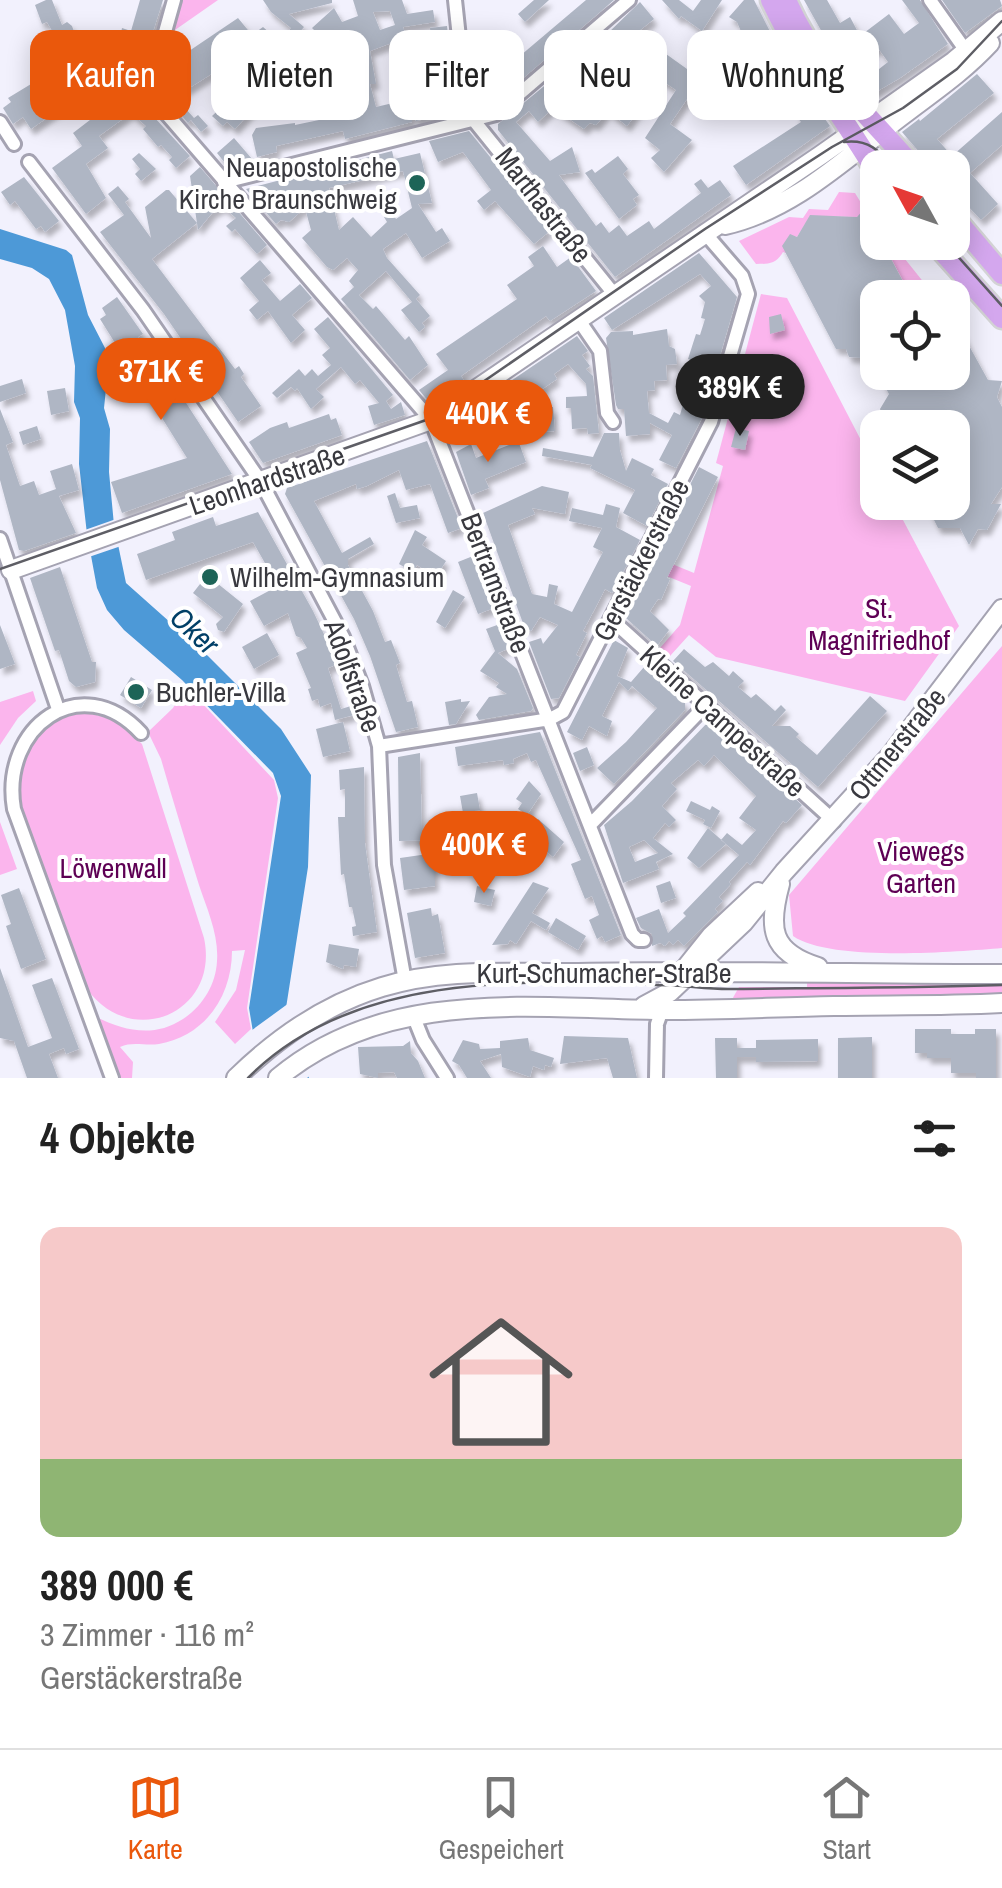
<!DOCTYPE html>
<html lang="de">
<head>
<meta charset="utf-8">
<style>
	body { margin:0; font-family:"Archivo Narrow",sans-serif; background:#f6f6f6; color:#222; height:100vh; display:flex; flex-direction:column; font-size:38px; white-space:nowrap }
	* { box-sizing:border-box; margin:0 }
	p { font-size:32px; color:#767676 }
	.icon { flex:none; width:55px; height:55px; fill:none; stroke:currentColor; stroke-width:2; stroke-linecap:round; stroke-linejoin:round }
	.map { position:relative; height:1078px; overflow:hidden }
	.side { display:flex; flex-direction:column; background:#fff; flex:1 }
	.side>* { flex:none }
	.banner { position:absolute; left:30px; top:30px; width:942px; height:90px; display:flex; gap:20px }
	.needle { width:65px; rotate:310deg }
	.controls { position:absolute; left:860px; top:150px; display:grid; gap:20px }
	.controls a { display:grid; place-items:center; width:110px; height:110px; border-radius:20px; background:#fff; box-shadow:0 5px 25px #0003; font-size:50px }
	.price { position:absolute; translate:-50% -85px; padding:0 22px; border-radius:35px; background:#ea580c; color:#fff; font-size:32px; line-height:65px; filter:drop-shadow(0 2px 5px #0008) }
	.price::after { content:''; position:absolute; left:50%; top:60px; width:30px; height:22px; margin-left:-15px; background:inherit; clip-path:polygon(0 0,100% 0,50% 100%) }
	.price.current { background:#222; color:#fff }
	ul { padding:0; list-style:none }
	li { display:grid; align-content:center; gap:20px; height:530px; padding:0 40px }
	li span { display:grid; place-items:center; height:310px; border-radius:20px; color:#555 }
	li>.icon { margin-inline-start:auto }
	span .icon { width:180px; height:180px; fill:#fffc; stroke-width:1 }
	li b { font-size:42px }
	h2 { display:flex; justify-content:space-between; align-items:center; height:120px; padding:0 40px; font-size:42px }
	.tag { padding:0 35px; border-radius:20px; background:#fff; box-shadow:0 5px 25px #0003; font-size:35px; line-height:90px }
	.tag.current { background:#ea580c; color:#fff }
	.menu { display:flex; justify-content:space-around; align-items:center; height:140px; border-top:2px solid #e0e0e0; background:#fff; font-size:28px; color:#767676 }
	.menu a { display:grid; justify-items:center; gap:5px }
	.menu .current { color:#ea580c }
	.map>svg:first-child { display:block }
	.green { fill:#fbb5ed }
	.water { fill:#4d99d7 }
	.pier { fill:#f2f1fd }
	.building { fill:#afb6c4; fill-rule:evenodd; filter:url(#shadow) }
	.lines { fill:none; stroke-linecap:round; stroke-linejoin:round }
	.street-casing { stroke:#a5a3b2; stroke-width:18 }
	.secondary-casing { stroke:#a5a3b2; stroke-width:22 }
	.primary-casing { stroke:#d3d3d5; stroke-width:25 }
	.street { stroke:#fff; stroke-width:12 }
	.secondary { stroke:#fff; stroke-width:18 }
	.primary { stroke:#d4a7ee; stroke-width:20 }
	.tram { stroke:#5e5e65; stroke-width:2.5 }
	.poi-dot { fill:#1d6457; stroke:#fff; stroke-width:4 }
	.labels { text-anchor:middle; dominant-baseline:central; stroke-width:8; stroke-linejoin:round; paint-order:stroke }
	.poi-label { font-size:28px; fill:#39393f; stroke:#fff; text-anchor:start }
	.street-label { font-size:28px; fill:#39393f; stroke:#fff }
	.park-label { font-size:28px; fill:#5e0054; stroke:#fff }
	.water-label { font-size:30px; font-style:italic; fill:#013f67; stroke:#fff }
</style>
</head>
<body>
<div class="map">
<svg width="1002" height="1078" viewBox="0 0 1002 1078">
	<defs>
		<filter id="shadow"><feDropShadow dx="3.5" dy="6" stdDeviation="2.5" flood-color="#0004"/></filter>
	</defs>
	<rect width="100%" height="100%" fill="#f2f1fd"/>
	<path class="green" d="M179 0H218L175 30 171 29Z
		M839 192 855 193 866 211 857 217 810 216 797 237 790 235 786 253 783 252C776 264 769 264 756 264L739 241 789 217 803 218 809 209 828 210Z
		M893 244 925 284 922 288 905 285 884 245Z
		M761 294 787 298 877 471 878 502 894 503 959 626 905 701 716 657 689 635 670 656 660 648 680 625 691 586 647 568 655 557 694 573 723 466 716 463Z
		M1002 646V948C955 952 830 962 793 936L789 895Z
		M186 686 274 780 278 798 247 1008 251 1029 235 1044 215 1022 236 990 245 950 232 951C232 996 205 1036 159 1044 144 1046 133 1041 120 1047L133 1062 132 1078H117L96 1017C125 1031 154 1038 183 1019 203 1006 216 984 217 961 219 935 207 909 199 885 186 843 173 801 161 759L148 732 173 708Z
		M33 691 36 701 18 718 0 745V702Z
		M84 712 117 720 142 744 204 938C220 1012 132 1051 87 989L15 794C14 753 41 715 84 712Z
		M0 822 17 869 0 875Z
		M1002 979V994L772 998 730 1003 739 987H807V981Z"/>
	<path class="water" d="M0 229 66 250 72 255 88 315 105 348 108 370 104 408 110 429 109 472 114 525 126 583 208 656 281 729 311 775 308 867 286 1008 309 1078H269L253 1032 249 1008 281 796 273 773 182 680 124 630 107 610 97 588 87 534 79 464 80 418 74 402 75 366 65 310 49 279 32 268 0 259Z"/>
	<path class="pier" d="M119 518 124 545 86 558 82 531Z
		M289 1003 312 1074 307 1078H264L248 1033Z"/>
	<path class="building" d="M46 0H52L62 25 67 22 72 26 76 37 97 59 119 43 122 28 131 31 140 0H163L151 38 132 52 135 56 31 129 23 117 13 124 3 108 11 102 8 98 36 81 43 92 60 81 42 53 49 48 67 74 85 62 65 33 56 38 47 22 42 24 35 5Z
		M263 0H332V3L289 14 304 27 291 42 286 34 291 28 271 12Z
		M353 0H402L407 14 433 10 435 22 403 27 414 59 420 58 403 84 396 79 403 68 394 42 370 51 376 84H370L376 107 393 103 394 107 422 99 419 88 428 86 424 57 433 56 430 28 447 26 456 112 416 121 412 114V122L345 139 343 131 276 146 277 152 257 157 252 135 256 128 295 123V125L367 110 357 85H352L351 70H307L304 74 298 69 304 61H345L312 28 334 8 342 22 358 16ZM390 11 395 25 380 30 373 12Z
		M534 0H549L525 22 518 14Z
		M586 0H614L514 86 501 72Z
		M662 0H679L693 11 701 0H722L702 31 681 16 679 19Z
		M744 0H754L792 75 776 83 747 34 743 36 737 22 729 17Z
		M804 0H827L840 23 850 17 860 36 889 14 904 34 919 23 902 0H920L948 44 900 78 869 96 832 50ZM878 48 888 62 874 73 862 60Z
		M942 0H1000L1002 6 965 33Z
		M640 2 654 19 634 35 638 39 629 47 626 43 604 62 608 66 578 88 595 107 618 78 624 84 652 44 694 74 699 66 704 69 722 45 752 66 738 87 722 75 709 94 701 88 691 102 687 99 670 124 692 140 664 172 651 158 660 150 645 138 676 90 661 80 627 126 608 111 596 125 590 123 584 129 553 108 538 122 529 111 516 122 550 161 572 147 580 172 559 175 596 226 601 222 609 233 619 225 627 236 649 221 654 229 701 193 694 184 701 179 708 188 720 180 731 195 615 277 498 130V124L605 36Z
		M238 18 252 35 263 27 286 47 281 53 298 69 289 89 254 58 223 83 213 73 175 97 194 118 198 115 208 126 201 132 191 120 188 123 152 81V76Z
		M489 49 495 93 503 95 493 103 480 106 477 103 471 51Z
		M977 74 994 93 937 139 952 156 1002 112V145L970 173 998 204 981 220 952 189V168H933L902 132 919 119 920 121Z
		M129 90 190 156 176 168 169 160 172 157 161 145 158 147 143 129 146 126 131 113 99 136 108 148 86 164 106 198 86 214 52 168 82 146 73 133Z
		M350 91 351 98 311 100 313 92Z
		M809 97 830 126 746 185 733 166 801 122 796 116 807 108 802 102Z
		M248 101 255 107 235 129 227 122 223 126 212 116 227 102 238 112Z
		M469 131 550 231 534 244 495 201 484 210 477 201 491 190 463 152 438 162 429 141Z
		M234 138 252 159 229 168 217 153Z
		M392 151 394 159 420 153 432 203 418 204 436 232 442 228 450 241 422 258 406 233 383 249 387 258 420 295 416 299 430 316 422 323 425 327 419 332 401 310 412 302 386 271 359 295 373 309 376 306 405 340 409 336 428 365 410 380 341 299 354 287 349 281 358 270 347 258 333 270 327 267 302 238 311 230 305 208 289 222 281 220 276 224 246 189ZM403 171 412 208 396 219 392 212 384 217 387 222 371 237 353 217 339 230 329 188Z
		M139 153 156 169 141 181 135 174 140 169 132 159Z
		M618 156 628 169 623 174 639 195 633 199 637 205 619 219 585 173 592 169 595 173Z
		M200 167 267 245 257 254 235 229 232 232 226 226 236 218 223 207 213 212 198 230 190 176Z
		M24 177 59 221 45 232 41 226 36 229 15 201 10 205 1 192Z
		M118 186 129 199 125 202 151 238 145 207 166 190H169L197 223 152 259 235 369 239 366 244 374 241 377 261 406 238 422 164 314 100 232 124 215 108 194Z
		M865 208 878 233V242H882L905 285H917L910 298H878V359L849 357 846 349H836L782 246 790 234 797 237 810 215 857 217Z
		M543 246 557 267 571 257 596 291 550 321 546 316 461 376 465 382 430 403 419 390 448 370 436 354 517 299 507 285 534 266 528 257Z
		M699 253 737 297 702 418 676 468 659 460 672 435 650 423V434L626 436 624 409H618L616 405 606 338 611 332 633 331V335L667 329 669 346 675 349 677 364 666 365 667 380 654 381 655 390 647 391 649 413 668 423 674 412 680 415 695 362 688 359 696 334 700 335 705 319 701 318 705 302 699 296 711 286 700 274 612 330 604 318Z
		M260 260 271 273 262 280 280 301 300 284 312 298 292 315 305 330 291 343 268 311 257 320 249 310 259 301 240 278Z
		M117 297 143 334 138 337 168 375 232 474 122 513 111 482 187 458 100 319 106 315 102 308Z
		M781 314 785 330 770 334 769 317Z
		M952 315 988 380 1002 381 997 397 1002 407V487L991 504H1001L987 530 978 529 969 545 960 528H938L925 502H952V428H886L880 409 889 394 882 381 885 376 899 377 902 372H952Z
		M328 317 393 395 386 401 391 409 401 402 405 415 374 425 368 406 379 403 360 380 355 384 341 367 316 389 324 397 311 409 297 388 295 391 291 387 277 398 272 393 299 369 305 376 312 369 318 376 331 365 322 355 330 348 314 329Z
		M577 336 588 351 582 355 590 366 586 369 593 376 599 433 588 434 587 428 572 429 571 408H566V397L587 396 586 384 568 364 554 374 557 379 523 402 528 416 548 415 550 407H553L555 431 505 434 500 427 515 418 507 404 487 418 477 404Z
		M22 379 26 393 0 402V386Z
		M65 388 69 411 51 415 47 391Z
		M0 409 13 442 6 445 20 486 34 481 39 495 56 489 50 471 72 464 79 490 59 496 76 533 24 551 19 550 0 480Z
		M329 414 331 420 336 418 342 435 263 463 249 442 270 428 287 422 289 428Z
		M37 426 41 439 23 445 19 432Z
		M736 428 749 431 745 450 731 447Z
		M604 433H619L620 450 626 471 632 458 654 469 651 475 668 484 647 526 623 513 635 490 590 468 592 465 542 456 543 448 593 457Z
		M427 441 462 528 448 533 430 484 406 490 399 470 367 486 357 489 356 484 314 501 342 553 370 537 374 544 348 559V565L373 611 385 642 391 640 400 663 396 665 407 702 412 701 418 727 396 732 370 656 354 619 285 494 287 488Z
		M514 443H519L526 462 485 479 489 488 471 495 456 452 471 444 476 458Z
		M699 467 718 477 667 578 670 579 661 600 658 599 650 611 669 630 657 646 626 618 625 613Z
		M542 486 569 492 565 514 532 508 535 514 508 525 532 594 547 597 549 584 558 586 554 604 572 612 603 552 593 547 602 528 569 521 572 508 603 515 606 504 620 508 616 527 640 540 612 593 605 589 600 599 583 631 587 633 576 655 580 657 559 698 551 699 529 642 541 638 543 644 558 625 540 617 531 631 524 626 483 513Z
		M395 493 400 508 417 505 420 518 396 523 387 496Z
		M258 512 313 611 338 664 328 668 341 709 351 706 354 715 335 720 331 703 320 707 318 699 312 701 308 689 311 688 296 653 307 648 301 638 296 636 288 613 264 626 250 601 278 586 253 542 146 580 137 554 175 540 172 532 213 517 216 526Z
		M415 530 427 537 422 545 446 561 436 577 417 565 413 572 399 564Z
		M473 556 494 608 478 614 458 562Z
		M60 567 92 662H96L95 682 76 687 69 681 59 650 55 651 30 578Z
		M207 575 243 604 224 632 218 630 216 624 223 617 193 593Z
		M453 590 465 597 445 628 436 622Z
		M500 624 510 648 498 653 517 669 533 708 531 711 479 720 476 715 489 697 507 694 496 687 499 683 480 671 495 651 486 629Z
		M0 625 15 664 0 669Z
		M267 633 279 655 254 669 242 647Z
		M614 640 628 648 617 676 631 682 644 667 664 681 662 683 685 703V710L614 784 597 768 626 742 657 708 632 686 628 691 619 682 602 716 612 721 607 736 589 726 582 740 567 732Z
		M684 649 705 667 713 662 729 676 733 671 744 681 738 687 751 698 756 694 775 711 781 705 786 710 772 726H790L799 734 796 737 817 755 870 696 887 711 818 787 673 661Z
		M131 677 152 690 141 708 120 695Z
		M461 699V702L470 701 456 724 449 725 445 702Z
		M709 721 802 805 786 823 783 821 750 865 747 862 729 882 731 884 719 897 723 901 715 909 718 912 684 946 678 940 673 945 669 941 665 946 660 943 652 946V934L641 928 636 918 659 909 668 933 686 916 683 913 739 855 721 840 727 833 742 845 756 830 739 818 756 796 714 755 704 766 698 760 671 783 677 789 662 806 676 820 669 827 665 823 653 838 673 854 656 862 659 869 623 883 604 825 632 801ZM644 840 658 853 635 862 629 847Z
		M343 722 350 751 323 757 316 729Z
		M540 732 621 935 605 942 602 936 597 939 589 920 599 915 592 896 585 899 571 864 581 860 536 760 531 762 527 753 513 759 514 763 504 765 503 760 458 766 455 747Z
		M587 747 594 765 580 771 573 753Z
		M420 753 422 833 442 831 443 840 399 841 398 757Z
		M364 767 365 843 377 932 353 936 352 927 356 926 352 907H349L344 874 341 875 338 817H345V789L340 790 339 770Z
		M529 781 541 794 527 815 518 809 522 803 516 799Z
		M477 793 480 810 463 813 460 796Z
		M691 801 710 810 712 806 720 811 711 828 703 824 705 820 686 811Z
		M498 812 508 830 499 834 493 824 484 827 482 815Z
		M538 819 564 842 553 857 538 844 525 865 509 856Z
		M708 828 726 844 699 868 687 858Z
		M435 853V886L404 890 400 858Z
		M670 881 676 898 661 903 656 886Z
		M533 882 549 888 532 913 550 923 546 930 531 921 516 944 510 940 508 944 492 945Z
		M477 886 495 890 491 906 474 902Z
		M19 888 46 959 21 969 6 926 11 924 1 895Z
		M431 908 432 916 438 914 445 953 415 958 407 913Z
		M556 918 586 936 578 950 548 932Z
		M329 944 359 949 356 967 344 965 343 969 326 962Z
		M0 968 28 1047 52 1038 32 985 52 978 79 1049 66 1054 64 1048 49 1054 58 1078H27L14 1041 0 1038Z
		M915 1029H951V1034H975V1029H996V1078H976V1073H951V1058H927V1053H915Z
		M564 1036 628 1038 637 1078H613L607 1058 560 1064Z
		M872 1037V1078H838V1038Z
		M528 1038 530 1050 554 1058 551 1067 545 1065 544 1070 533 1066 530 1077 502 1067 501 1054 480 1061 491 1078H467L459 1065 452 1061 463 1040 479 1044 480 1049 500 1048V1041Z
		M715 1038H737V1048H756V1040L818 1039V1061L756 1062V1057H737V1078H716Z
		M410 1041 411 1053 418 1061 425 1078H397L394 1072 378 1073V1078L360 1074 358 1047 403 1046Z"/>
	<g class="lines">
		<defs>
			<path id="street" d="M455 0 467 112 614 294
				M930 0 966 51
				M169 49 165 32 174 0
				M133 75 431 420 632 934 638 940H644
				M0 122 14 144
				M29 162 143 310 261 482 343 637 362 686 379 746 384 865 405 981
				M224 182 496 114 629 0
				M578 319 600 351 607 413 613 422
				M0 539 58 709
				M612 620 834 821
				M379 746 550 719 563 712 711 422 748 294 742 276 704 232
				M590 825 706 705
				M413 1015 423 1040 447 1078
				M112 1078 14 809C0 727 81 668 141 733
				M656 1078 657 1024 663 1007"/>
			<path id="secondary" d="M725 225C796 209 850 154 907 112 936 90 964 71 990 43
				M11 570 431 420 821 155 954 61 1002 21
				M780 884C768 928 770 952 818 967
				M683 971 711 936 758 892
				M644 1006 670 992 744 922 784 872 890 756 1002 609
				M236 1078C278 1037 326 1004 382 987 446 967 512 974 578 973 719 970 861 974 1002 974
				M278 1078C387 986 535 1009 666 1010 722 1010 778 1007 834 1006 890 1005 946 1006 1002 1003"/>
			<path id="primary" d="M771 0C800 63 843 115 878 175
				M786 0C818 73 864 109 914 168
				M952 215 1002 274
				M934 242 1002 318"/>
		</defs>
		<use href="#street" class="street-casing"/>
		<use href="#secondary" class="secondary-casing"/>
		<use href="#primary" class="primary-casing"/>
		<use href="#street" class="street"/>
		<use href="#secondary" class="secondary"/>
		<use href="#primary" class="primary"/>
		<path class="tram" d="M844 142C868 139 879 150 894 168
			M945 242 1002 306
			M0 569 429 419 705 229 832 147 903 108 957 69 1002 21
			M248 1078C352 972 522 980 659 985 682 985 705 989 728 989 819 988 911 988 1002 985"/>
	</g>
	<g class="poi-dot">
		<circle cx="417" cy="183" r="10"/>
		<circle cx="210" cy="577" r="10"/>
		<circle cx="136" cy="692" r="10"/>
	</g>
	<g class="labels">
		<g class="poi-label">
			<text x="397" y="167" text-anchor="end">Neuapostolische<tspan x="397" dy="32">Kirche Braunschweig</tspan></text>
			<text x="230" y="577">Wilhelm-Gymnasium</text>
			<text x="156" y="692">Buchler-Villa</text>
		</g>
		<g class="street-label">
			<text transform="translate(544 205) rotate(52)">Marthastraße</text>
			<text transform="translate(267 480) rotate(-19)">Leonhardstraße</text>
			<text transform="translate(641 560) rotate(-63)">Gerstäckerstraße</text>
			<text transform="translate(496 583) rotate(69)">Bertramstraße</text>
			<text transform="translate(353 676) rotate(70)">Adolfstraße</text>
			<text transform="translate(723 721) rotate(42)">Kleine Campestraße</text>
			<text transform="translate(897 744) rotate(-51)">Ottmerstraße</text>
			<text x="604" y="973">Kurt-Schumacher-Straße</text>
		</g>
		<g class="park-label">
			<text x="879" y="608">St.<tspan x="879" dy="32">Magnifriedhof</tspan></text>
			<text x="921" y="851">Viewegs<tspan x="921" dy="32">Garten</tspan></text>
			<text x="113" y="868">Löwenwall</text>
		</g>
		<g class="water-label">
			<text transform="translate(195 630) rotate(43)">Oker</text>
		</g>
	</g>
</svg>
<div class="controls">
<a><svg class="needle" viewBox="-14 -14 28 28"><path d="M0-13l5 13h-10z" fill="#e53935"/><path d="M0 13l5-13h-10z" fill="#767676"/></svg></a>
<a><svg class="icon" aria-label="locate" viewBox="0 0 24 24"><circle cx="12" cy="12" r="6"/><path d="M12 2v4M12 18v4M2 12h4M18 12h4"/></svg></a>
<a><svg class="icon" aria-label="layers" viewBox="0 0 24 24"><path d="M12 4l9 5-9 5-9-5zM3 14l9 5 9-5"/></svg></a>
</div>
<b class="price" style="left:161px;top:423px">371K €</b>
<b class="price current" style="left:740px;top:439px">389K €</b>
<b class="price" style="left:488px;top:465px">440K €</b>
<b class="price" style="left:484px;top:896px">400K €</b>
<div class="banner">
<a class="tag current">Kaufen</a>
<a class="tag">Mieten</a>
<a class="tag">Filter</a>
<a class="tag">Neu</a>
<a class="tag">Wohnung</a>
</div>
</div>
<section class="side">
<h2>4 Objekte<svg class="icon" aria-label="filters" viewBox="0 0 24 24"><path d="M4 7h16M4 17h16"/><circle cx="9" cy="7" r="2"/><circle cx="15" cy="17" r="2"/></svg></h2>
<ul>
<li><span style="background:linear-gradient(#f6c9c9 75%,#8fb573 0)"><svg class="icon" aria-label="home" viewBox="0 0 24 24"><path d="M3 11l9-7 9 7M6 9v11h12V9"/></svg></span><div><b>389 000 €</b><p>3 Zimmer · 116 m²</p><p>Gerstäckerstraße</p></div></li>
</ul>
</section>
<nav class="menu">
<a class="current"><svg class="icon" aria-label="map" viewBox="0 0 24 24"><path d="M3 6l6-2 6 2 6-2v14l-6 2-6-2-6 2zM9 4v14M15 6v14"/></svg>Karte</a>
<a><svg class="icon" aria-label="saved" viewBox="0 0 24 24"><path d="M7 4h10v16l-5-4-5 4z"/></svg>Gespeichert</a>
<a><svg class="icon" aria-label="home" viewBox="0 0 24 24"><path d="M3 11l9-7 9 7M6 9v11h12V9"/></svg>Start</a>
</nav>
</body>
</html>
